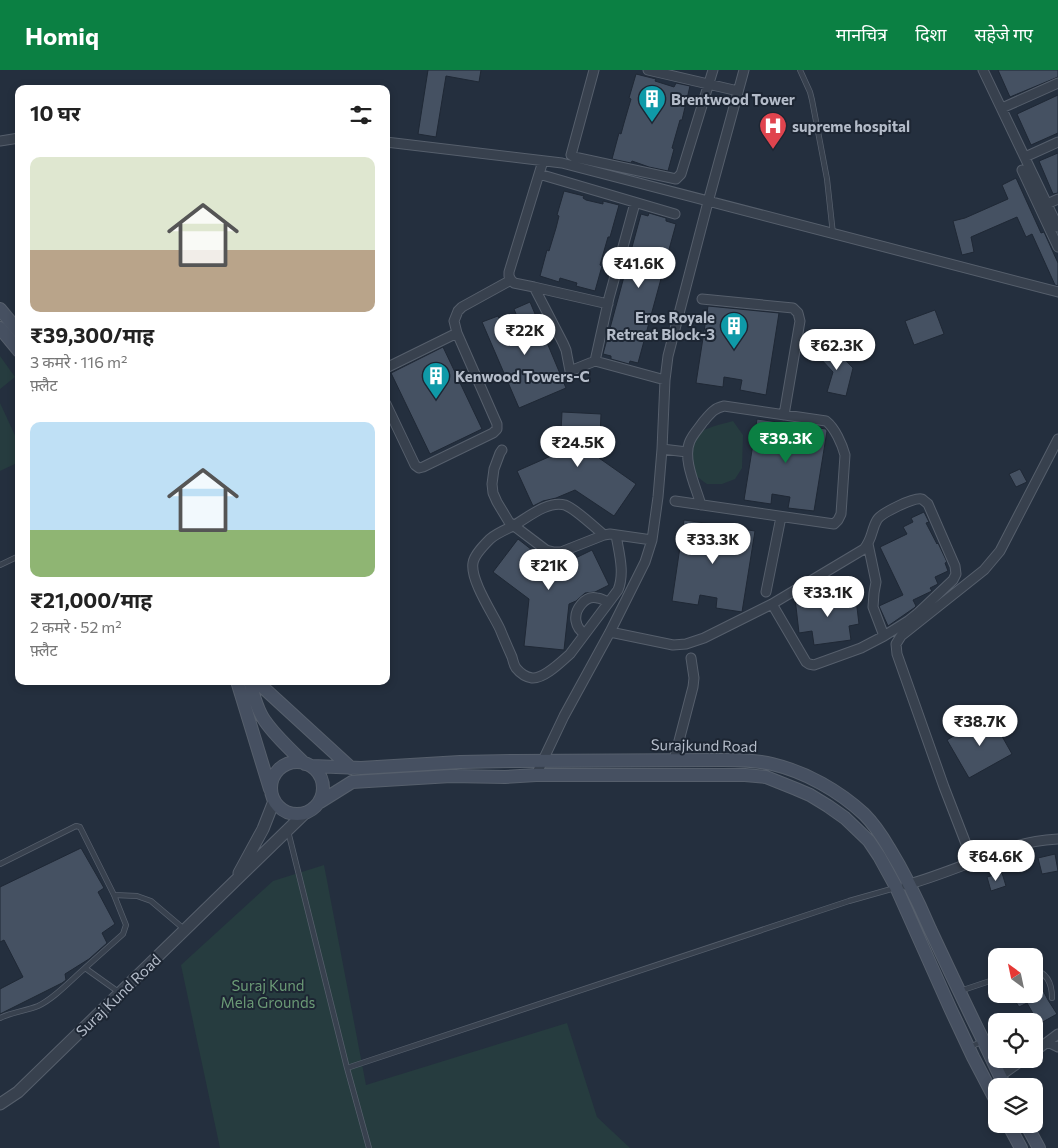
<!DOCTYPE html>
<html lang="hi">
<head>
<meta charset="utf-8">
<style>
	body { margin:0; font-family:Commissioner,"Noto Sans Devanagari",sans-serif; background:#f6f6f6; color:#222; height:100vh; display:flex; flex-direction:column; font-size:19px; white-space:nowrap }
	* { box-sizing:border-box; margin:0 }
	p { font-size:16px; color:#767676 }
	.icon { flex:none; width:28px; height:28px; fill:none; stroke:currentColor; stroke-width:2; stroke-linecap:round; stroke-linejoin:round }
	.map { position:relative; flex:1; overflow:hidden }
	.details { position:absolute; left:15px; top:15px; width:375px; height:600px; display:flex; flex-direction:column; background:#fff; border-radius:10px; box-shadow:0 2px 8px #0003 }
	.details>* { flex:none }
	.needle { width:32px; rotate:327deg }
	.buttons { position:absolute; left:988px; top:878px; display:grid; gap:10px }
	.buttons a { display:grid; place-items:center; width:55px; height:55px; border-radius:10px; background:#fff; box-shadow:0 2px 8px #0003; font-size:25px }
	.price { position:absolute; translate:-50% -42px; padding:0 11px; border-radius:18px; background:#fff; color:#222; font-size:16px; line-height:32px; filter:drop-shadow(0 1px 2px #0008) }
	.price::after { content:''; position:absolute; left:50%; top:30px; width:15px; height:11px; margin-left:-8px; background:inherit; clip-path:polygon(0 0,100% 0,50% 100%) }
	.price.selected { background:#0b8043; color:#fff }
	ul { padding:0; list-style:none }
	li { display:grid; align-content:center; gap:10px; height:265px; padding:0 15px }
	li span { display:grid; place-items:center; height:155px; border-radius:10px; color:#555 }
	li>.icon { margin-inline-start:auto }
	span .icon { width:90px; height:90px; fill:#fffc; stroke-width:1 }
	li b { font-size:21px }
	h2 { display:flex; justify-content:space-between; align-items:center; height:60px; padding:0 15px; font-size:21px }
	header { display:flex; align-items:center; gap:30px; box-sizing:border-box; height:70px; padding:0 25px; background:#0b8043; color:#fff }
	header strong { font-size:24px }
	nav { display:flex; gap:28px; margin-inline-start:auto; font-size:18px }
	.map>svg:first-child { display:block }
	.green { fill:#263c3f }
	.building { fill:#455162; stroke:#1f2835 }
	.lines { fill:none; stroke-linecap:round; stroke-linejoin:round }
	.service-casing { stroke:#565f6c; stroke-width:6 }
	.minor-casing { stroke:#565f6c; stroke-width:11 }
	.tertiary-casing { stroke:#565f6c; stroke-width:13 }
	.secondary-casing { stroke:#565f6c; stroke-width:14 }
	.service { stroke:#38414e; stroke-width:4.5 }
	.minor { stroke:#38414e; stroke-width:9 }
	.tertiary { stroke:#38414e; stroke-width:11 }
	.secondary { stroke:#465061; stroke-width:12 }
	.labels { text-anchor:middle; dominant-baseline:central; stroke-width:4; stroke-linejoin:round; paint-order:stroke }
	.poi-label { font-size:15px; font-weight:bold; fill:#b4bcc9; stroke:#1d2633; text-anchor:start }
	.street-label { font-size:15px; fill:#b4bcc9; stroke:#1d2633 }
	.park-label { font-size:15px; fill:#6b9a76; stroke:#1d2633 }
</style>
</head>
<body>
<header>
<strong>Homiq</strong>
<nav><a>मानचित्र</a><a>दिशा</a><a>सहेजे गए</a></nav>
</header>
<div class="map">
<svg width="1058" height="1078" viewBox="0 0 1058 1078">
	<rect width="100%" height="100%" fill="#242f3e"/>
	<path class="green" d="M0 286 15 307 0 319Z
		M0 333 19 374V392L0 401Z
		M733 351 743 365 742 398 735 409 722 414H707C693 404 691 402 691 385 691 381 690 376 691 373 697 358 720 355 733 351Z
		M324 795 366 1015 567 953 597 1047 630 1078H220L181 895 273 811Z"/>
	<path class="building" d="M428 0H481L479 12 446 6 436 67 418 64Z
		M998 0H1058V7L1010 27Z
		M636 4 656 9 655 11 674 17 676 13 690 16 682 50H680L672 78 674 79 668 101 649 97 632 91 631 93 612 89 619 63 621 64 624 53 631 29 629 28Z
		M1058 25V63L1031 75 1017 44Z
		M1058 83V123L1053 124 1039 91Z
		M1016 108 1041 163 1044 162 1058 193V216L1055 215 1032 164 1026 167 1017 147 971 167 974 182 962 185 953 151 965 148 1008 129 1002 115Z
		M564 121 584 126 583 128 586 130 603 134V131L619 135 610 167H608L600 195 602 196 595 221 576 216 577 213 560 208 559 212 540 206 547 180 549 181 556 158 559 146 557 145Z
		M649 143 666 148V151L676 154 638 293 630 291 629 294 611 289V286L603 284 641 144 648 146Z
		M530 232 566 318 519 338 482 252 498 246 500 250 516 244 514 239Z
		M708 236 779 243 766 325 740 320 742 310 724 307 723 317 696 313Z
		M935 240 944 264 914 275 905 251Z
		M830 274 853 298 846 326 827 322 833 302 818 286Z
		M443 277 482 359 430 384 391 303Z
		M562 342 601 344 599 388 636 414 614 446 575 420 556 428 543 431 533 436 517 401 560 382Z
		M757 349 826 359 827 361 814 441 788 438 790 427 772 424 771 434 744 430Z
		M1020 399 1027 412 1016 417 1009 404Z
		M924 442 929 452 926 453 937 474 938 473 947 492 945 493 948 501 935 507 938 514 930 518 932 521 913 530 916 536 914 538 888 556 879 536 903 525 880 477 907 464 903 457 913 452 911 448Z
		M684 450 712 454V456L728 458V457L755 461 742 542 716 538 717 528 700 525 698 535 672 531Z
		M518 469 555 498 592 480 609 515 595 522 585 523 576 531 569 534 564 580 524 576 529 529 493 502Z
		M855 521 859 554 849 556 851 570 814 575 812 561 799 563 795 528 813 526 814 534 836 531 835 523Z
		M990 645 1012 684 969 708 947 670Z
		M81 778 104 818 98 822 115 854 102 863 107 873 89 889 65 904 66 910 62 913 0 944V919L23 907 4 870 0 872V817Z
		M1055 784 1058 801 1042 804 1038 788Z
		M1002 803 1006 816 991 821 987 807Z
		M1034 904 1035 905 1048 930 1057 944 1039 954 1027 933 1019 937 1011 924H1034Z"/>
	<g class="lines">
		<defs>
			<path id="service" d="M800 0 810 22 812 30 827 109 833 164
				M0 495 19 486
				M288 761 347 998 369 1078
				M0 794 76 756 80 757 114 825 126 855 123 864 85 898
				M114 825 137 826 151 831 184 859
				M1034 900C1048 903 1052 915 1052 928
				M960 921 996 909
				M0 948C12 942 26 941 38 936 55 928 71 910 85 898L120 923
				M1026 951 1030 949
				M970 977 996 965
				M347 998 849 831 895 818"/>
			<path id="minor" d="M594 0 571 85 574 87 676 109 681 104 713 0
				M648 0 738 21
				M983 0 1058 157
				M1002 38 1058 13
				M0 71 19 68
				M386 72 562 93 1058 222
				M1025 87 1058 72
				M543 91 509 202V206L511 210 514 213 534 217 608 234
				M1022 100 1058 177
				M539 104 675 144
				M1047 134 1058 129
				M534 217 563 273 566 280 570 301 595 291 665 310
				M702 229 793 238 798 243 800 251 784 345
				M595 291 609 228 635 133
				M386 298 457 263
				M386 334 415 395 419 398 423 397 493 363 497 359V354L457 263 454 251 458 241 462 237 511 210
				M662 379 687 382
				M502 380 500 383 494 399 492 414 493 423 497 432 509 452 546 480 554 482H561L604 465 610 464 652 470
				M675 431 834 454 838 450 841 444 845 385C842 374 835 358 826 351L724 336C714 338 710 344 703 352 699 358 693 364 690 371 682 389 696 417 701 435
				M604 465C594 457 576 439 565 435 548 430 527 448 513 456 505 460 497 463 490 469 484 475 474 485 473 493 470 510 493 544 500 559 504 569 508 578 512 587 513 591 514 595 516 598 520 603 526 607 532 608 544 609 561 592 570 584L618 520C625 503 619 483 616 465
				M868 474 876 512 874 523 873 537 884 566
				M766 522 781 447
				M610 562 673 575 686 574 704 568 772 534 864 479C873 468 871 460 877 450 881 443 914 427 922 429 923 430 927 433 928 434L955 496 956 504 953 510 918 543 908 551 884 566 861 578 814 595 809 594 806 592 772 534
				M585 564C580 561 577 557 576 551 574 540 585 525 597 528 601 528 605 531 608 532
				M674 690 693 617 694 608 691 588
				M536 705 564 646 610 562 645 492 652 470 658 427 662 379 665 310 668 286 708 132 744 0
				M973 792 944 717 897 584 896 574 901 566 984 500 1000 481 1058 369
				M906 815C943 805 979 788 1016 776 1029 772 1044 770 1058 769
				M1048 972 1058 977
				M1034 982 1058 964
				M1000 1006 1024 989"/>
			<path id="tertiary" d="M239 803 263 759 274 731
				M0 1034 18 1022 304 744"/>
			<path id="secondary" d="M0 239 19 262
				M0 258 19 281
				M237 611 270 719
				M250 611C253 624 257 640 265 651 276 667 291 680 305 694
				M256 611 351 698
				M271 718a26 26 0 1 1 52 0a26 26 0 1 1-52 0Z
				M312 696 361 698 460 692 514 691 723 690C739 690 756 690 772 694 806 702 839 721 864 744 874 754 882 766 889 778 905 804 918 831 930 859 947 895 964 932 982 968 990 984 997 1001 1005 1016
				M320 732 352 712 451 706 505 707 536 705H745L766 707 796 719 810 725 828 736 845 748 869 771 879 786 896 817 950 938 973 987 996 1031
				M1008 1054 1021 1078
				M1026 1054 1039 1078"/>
		</defs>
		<use href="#service" class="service-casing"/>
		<use href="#minor" class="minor-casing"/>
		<use href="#tertiary" class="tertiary-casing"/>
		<use href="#secondary" class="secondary-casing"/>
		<use href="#service" class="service"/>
		<use href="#minor" class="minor"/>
		<use href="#tertiary" class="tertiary"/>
		<use href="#secondary" class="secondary"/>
	</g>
	<defs>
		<symbol id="building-pin" viewBox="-11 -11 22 30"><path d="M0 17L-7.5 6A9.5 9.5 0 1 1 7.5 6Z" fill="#0f9aa8" stroke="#1d2633"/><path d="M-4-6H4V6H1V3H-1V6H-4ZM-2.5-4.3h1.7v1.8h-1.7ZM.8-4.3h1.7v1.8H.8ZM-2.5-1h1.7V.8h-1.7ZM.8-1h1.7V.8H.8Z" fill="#fff"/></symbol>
		<symbol id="hospital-pin" viewBox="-11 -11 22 30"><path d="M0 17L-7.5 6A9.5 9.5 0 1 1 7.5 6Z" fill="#e0444e" stroke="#1d2633"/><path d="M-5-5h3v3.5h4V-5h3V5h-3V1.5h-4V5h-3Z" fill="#fff"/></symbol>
	</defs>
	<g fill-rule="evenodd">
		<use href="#building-pin" x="636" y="13" width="32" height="43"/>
		<use href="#hospital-pin" x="757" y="40" width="32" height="43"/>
		<use href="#building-pin" x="718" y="240" width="32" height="43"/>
		<use href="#building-pin" x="420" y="290" width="32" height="43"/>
	</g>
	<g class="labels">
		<g class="poi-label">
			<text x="671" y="29">Brentwood Tower</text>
			<text x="792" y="56">supreme hospital</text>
			<text x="715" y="247" text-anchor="end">Eros Royale<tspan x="715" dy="17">Retreat Block-3</tspan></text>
			<text x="455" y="306">Kenwood Towers-C</text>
		</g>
		<g class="street-label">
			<text transform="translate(704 675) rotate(1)">Surajkund Road</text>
			<text transform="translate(118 925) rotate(-44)">Suraj Kund Road</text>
		</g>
		<g class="park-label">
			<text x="268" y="915">Suraj Kund<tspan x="268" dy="17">Mela Grounds</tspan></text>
		</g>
	</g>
</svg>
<div class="buttons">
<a><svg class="needle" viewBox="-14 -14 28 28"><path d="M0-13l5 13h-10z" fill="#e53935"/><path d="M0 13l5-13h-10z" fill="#767676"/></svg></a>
<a><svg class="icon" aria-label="locate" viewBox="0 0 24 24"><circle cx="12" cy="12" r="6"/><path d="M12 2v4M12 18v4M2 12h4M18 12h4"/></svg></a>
<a><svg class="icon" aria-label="layers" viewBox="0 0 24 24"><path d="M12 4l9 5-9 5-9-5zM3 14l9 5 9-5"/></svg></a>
</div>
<b class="price" style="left:639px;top:219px">₹41.6K</b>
<b class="price" style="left:525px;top:286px">₹22K</b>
<b class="price" style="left:837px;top:301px">₹62.3K</b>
<b class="price selected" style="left:786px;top:394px">₹39.3K</b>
<b class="price" style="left:578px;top:398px">₹24.5K</b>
<b class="price" style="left:713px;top:495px">₹33.3K</b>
<b class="price" style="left:549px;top:521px">₹21K</b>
<b class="price" style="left:828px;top:548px">₹33.1K</b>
<b class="price" style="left:980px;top:677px">₹38.7K</b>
<b class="price" style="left:996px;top:812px">₹64.6K</b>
<section class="details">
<h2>10 घर<svg class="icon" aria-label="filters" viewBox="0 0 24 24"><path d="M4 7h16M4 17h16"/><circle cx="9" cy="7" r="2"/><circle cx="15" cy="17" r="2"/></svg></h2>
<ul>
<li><span style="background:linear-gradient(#dfe7d0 60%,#b9a48a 0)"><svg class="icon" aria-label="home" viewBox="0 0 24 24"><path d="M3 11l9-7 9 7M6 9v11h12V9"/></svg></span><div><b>₹39,300/माह</b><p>3 कमरे · 116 m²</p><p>फ़्लैट</p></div></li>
<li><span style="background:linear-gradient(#bfe0f5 70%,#8fb573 0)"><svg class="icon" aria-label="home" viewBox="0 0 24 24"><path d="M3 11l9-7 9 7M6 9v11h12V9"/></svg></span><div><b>₹21,000/माह</b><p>2 कमरे · 52 m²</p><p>फ़्लैट</p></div></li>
</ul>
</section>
</div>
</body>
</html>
